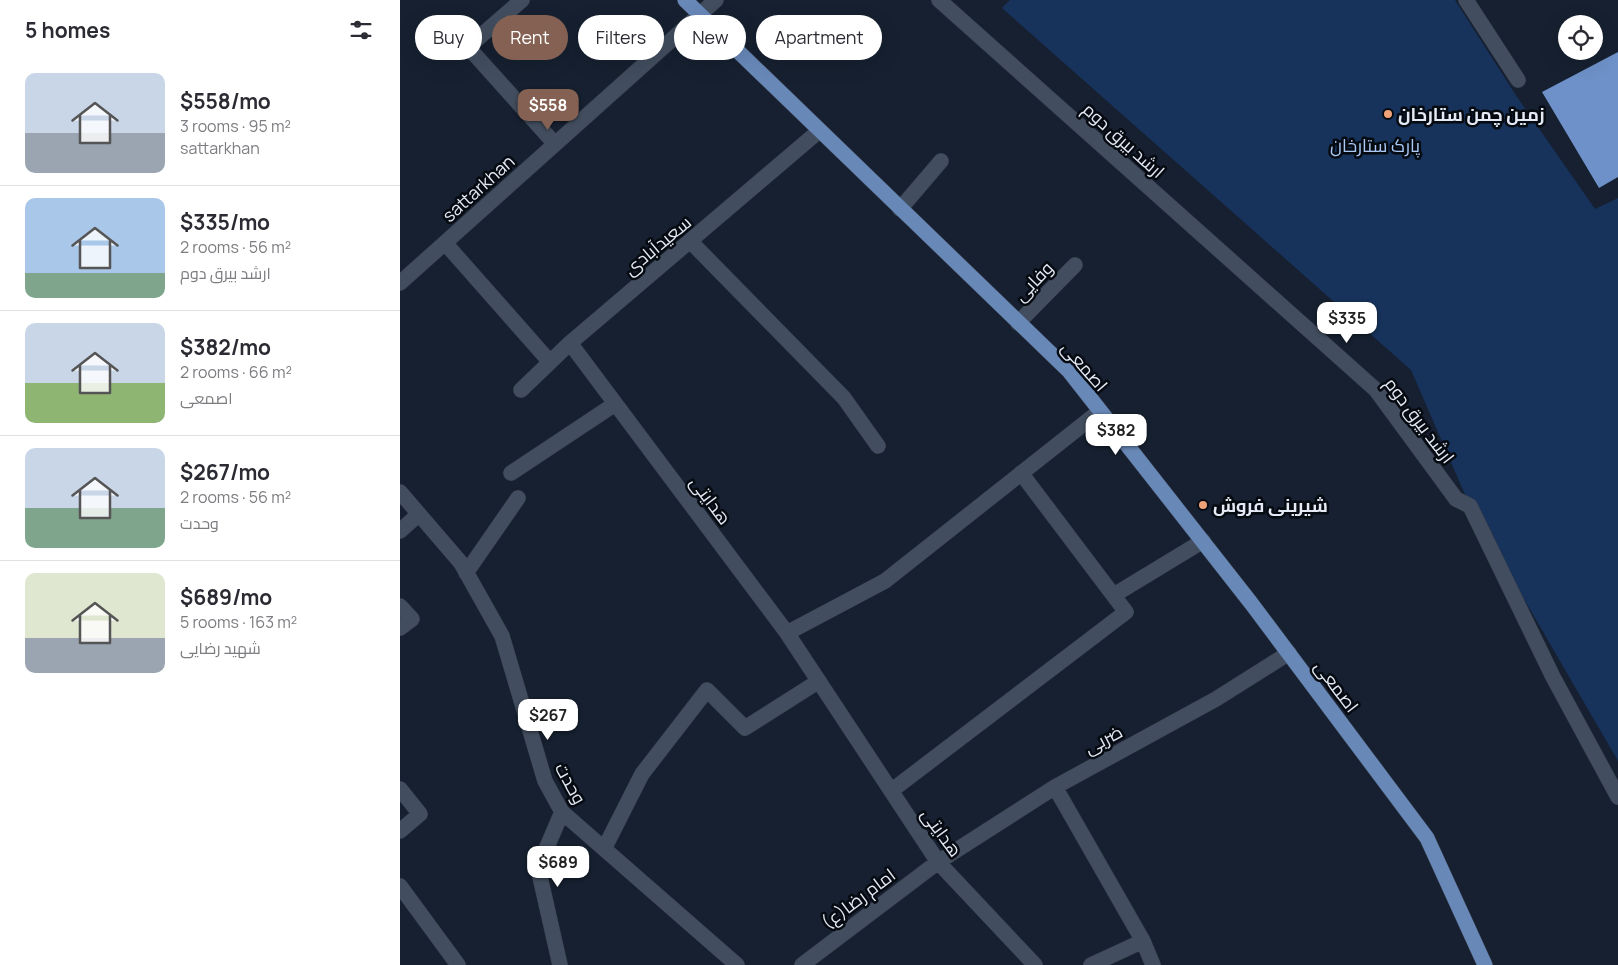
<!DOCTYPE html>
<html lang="en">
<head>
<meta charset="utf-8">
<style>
	body { margin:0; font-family:Manrope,Cairo,sans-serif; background:#f2f2f3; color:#2b2b33; height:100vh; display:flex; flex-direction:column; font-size:19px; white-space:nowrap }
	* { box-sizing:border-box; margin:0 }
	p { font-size:16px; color:#7c7c81 }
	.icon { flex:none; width:28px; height:28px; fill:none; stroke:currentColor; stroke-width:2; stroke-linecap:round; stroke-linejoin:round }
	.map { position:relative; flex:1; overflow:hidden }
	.side { display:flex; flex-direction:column; background:#fff; width:400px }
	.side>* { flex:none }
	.banner { position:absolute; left:15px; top:15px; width:475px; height:45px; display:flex; gap:10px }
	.fabs { position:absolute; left:1158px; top:15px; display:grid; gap:10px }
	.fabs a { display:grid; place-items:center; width:45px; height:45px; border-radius:50%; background:#fff; box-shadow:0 5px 20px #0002; font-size:25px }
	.price { position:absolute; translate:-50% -42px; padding:0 11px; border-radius:10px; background:#fff; color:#222; font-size:16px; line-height:32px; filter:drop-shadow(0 1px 2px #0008) }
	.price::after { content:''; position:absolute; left:50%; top:30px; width:15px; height:11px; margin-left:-8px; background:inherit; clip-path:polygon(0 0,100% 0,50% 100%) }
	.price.current { background:#846152; color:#fff }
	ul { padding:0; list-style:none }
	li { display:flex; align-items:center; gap:15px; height:125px; padding:0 25px }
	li+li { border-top:1px solid #e1e1e2 }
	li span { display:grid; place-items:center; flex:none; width:140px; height:100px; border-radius:10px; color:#555 }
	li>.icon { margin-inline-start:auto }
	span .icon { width:60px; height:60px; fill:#fffc; stroke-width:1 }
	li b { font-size:21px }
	h2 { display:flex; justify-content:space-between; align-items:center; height:60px; padding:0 25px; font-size:21px }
	.tag { padding:0 18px; border-radius:22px; background:#fff; box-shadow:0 5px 20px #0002; font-size:18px; line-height:45px }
	.tag.current { background:#846152; color:#fff }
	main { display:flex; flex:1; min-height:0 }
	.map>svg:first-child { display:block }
	.green { fill:#17335c }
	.building { fill:#6d91c8 }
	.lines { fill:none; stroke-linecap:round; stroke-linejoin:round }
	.minor-casing { stroke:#343b49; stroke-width:16 }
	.major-casing { stroke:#343b49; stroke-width:16 }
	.minor { stroke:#424e5f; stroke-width:15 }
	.major { stroke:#6888b8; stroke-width:15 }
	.poi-dot { fill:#f0a279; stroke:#060a11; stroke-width:2 }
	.labels { text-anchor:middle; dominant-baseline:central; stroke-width:5; stroke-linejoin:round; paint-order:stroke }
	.poi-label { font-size:18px; font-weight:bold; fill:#e3eaf5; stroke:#060a11; text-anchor:start }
	.street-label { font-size:18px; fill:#e3eaf5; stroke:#060a11 }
	.park-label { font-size:18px; fill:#aac9f7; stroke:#060a11 }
</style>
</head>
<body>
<main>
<section class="side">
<h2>5 homes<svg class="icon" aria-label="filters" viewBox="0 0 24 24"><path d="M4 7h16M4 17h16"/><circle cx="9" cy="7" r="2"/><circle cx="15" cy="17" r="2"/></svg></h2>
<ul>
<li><span style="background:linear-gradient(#c9d6e8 60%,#9aa5b1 0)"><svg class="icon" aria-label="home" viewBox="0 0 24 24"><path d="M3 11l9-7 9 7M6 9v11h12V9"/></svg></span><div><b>$558/mo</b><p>3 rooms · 95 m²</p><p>sattarkhan</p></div></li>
<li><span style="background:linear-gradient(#a9c7e8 75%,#7fa58c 0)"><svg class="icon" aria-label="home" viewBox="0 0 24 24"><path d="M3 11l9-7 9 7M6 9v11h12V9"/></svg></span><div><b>$335/mo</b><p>2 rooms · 56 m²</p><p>ارشد بیرق دوم</p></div></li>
<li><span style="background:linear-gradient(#c9d6e8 60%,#8fb573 0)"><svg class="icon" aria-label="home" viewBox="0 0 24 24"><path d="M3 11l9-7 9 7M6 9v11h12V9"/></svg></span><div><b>$382/mo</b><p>2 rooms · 66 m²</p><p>اصمعی</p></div></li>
<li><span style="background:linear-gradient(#c9d6e8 60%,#7fa58c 0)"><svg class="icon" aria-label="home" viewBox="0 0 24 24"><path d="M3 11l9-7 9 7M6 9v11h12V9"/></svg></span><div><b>$267/mo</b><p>2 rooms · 56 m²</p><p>وحدت</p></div></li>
<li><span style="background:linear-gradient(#dfe7d0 65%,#9aa5b1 0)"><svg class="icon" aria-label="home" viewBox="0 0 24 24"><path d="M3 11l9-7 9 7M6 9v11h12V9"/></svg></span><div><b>$689/mo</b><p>5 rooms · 163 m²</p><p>شهید رضایی</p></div></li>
</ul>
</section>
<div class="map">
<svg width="1218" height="965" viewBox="0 0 1218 965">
	<rect width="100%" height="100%" fill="#162030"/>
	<path class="green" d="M610 0H1055L1117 97 1195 209 1218 198V761L1070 506 1011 370 602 8Z"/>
	<path class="building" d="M1218 52V177L1199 188 1142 92Z"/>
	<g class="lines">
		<defs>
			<path id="minor" d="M122 0 68 47 155 144
				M539 0 976 390 1056 499 1070 506 1153 677 1218 797
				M1066 0 1118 80
				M500 209 541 161
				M290 241 444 398 478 446
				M45 243 150 362
				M0 283 316 0
				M618 323 675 265
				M170 343 387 633 538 862 635 965
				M121 390 170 343 419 131
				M111 473 215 404
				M0 492 61 563 102 636 145 781 162 812 337 965
				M0 531 19 514
				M66 573 118 498
				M714 595 803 541
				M0 606 12 619 0 628
				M387 633 485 581 700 411
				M655 787 743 941 753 965
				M0 789 20 814 0 831
				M491 791 726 612 621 473
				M204 849 242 774 307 690 345 728 419 681
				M0 886 58 965
				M160 965 138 868 162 812
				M402 965 538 862 655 787 816 699 889 653
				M691 965 743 941"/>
			<path id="major" d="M285 0 669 371 851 603 1027 838 1085 965"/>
		</defs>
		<use href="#minor" class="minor-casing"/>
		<use href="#major" class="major-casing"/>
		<use href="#minor" class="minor"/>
		<use href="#major" class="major"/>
	</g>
	<g class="poi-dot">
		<circle cx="988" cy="114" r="5"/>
		<circle cx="803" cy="505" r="5"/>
	</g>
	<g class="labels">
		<g class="poi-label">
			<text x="998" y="114">زمین چمن ستارخان</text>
			<text x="813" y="505">شیرینی فروش</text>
		</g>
		<g class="street-label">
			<text transform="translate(724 140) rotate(42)">ارشد بیرق دوم</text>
			<text transform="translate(78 188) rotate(-42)">sattarkhan</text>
			<text transform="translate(257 245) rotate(-40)">سعیدآبادی</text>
			<text transform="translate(633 281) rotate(-46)">وفایی</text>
			<text transform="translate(685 366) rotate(49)">اصمعی</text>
			<text transform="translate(1020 420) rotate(53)">ارشد بیرق دوم</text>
			<text transform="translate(311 500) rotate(53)">هدایتی</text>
			<text transform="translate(937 686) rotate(53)">اصمعی</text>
			<text transform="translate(703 739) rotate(-28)">ضربی</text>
			<text transform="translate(171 783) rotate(61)">وحدت</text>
			<text transform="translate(542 832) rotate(54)">هدایتی</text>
			<text transform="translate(458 898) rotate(-37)">امام رضا(ع)</text>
		</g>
		<g class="park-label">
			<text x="975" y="145">پارک ستارخان</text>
		</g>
	</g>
</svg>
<div class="fabs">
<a><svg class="icon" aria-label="locate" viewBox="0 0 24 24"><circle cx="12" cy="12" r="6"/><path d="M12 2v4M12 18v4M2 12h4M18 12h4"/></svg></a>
</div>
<b class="price current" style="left:148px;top:131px">$558</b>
<b class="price" style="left:947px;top:344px">$335</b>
<b class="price" style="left:716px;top:456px">$382</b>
<b class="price" style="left:148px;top:741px">$267</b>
<b class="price" style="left:158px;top:888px">$689</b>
<div class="banner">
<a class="tag">Buy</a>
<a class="tag current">Rent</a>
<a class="tag">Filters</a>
<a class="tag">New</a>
<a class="tag">Apartment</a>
</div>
</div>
</main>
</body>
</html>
